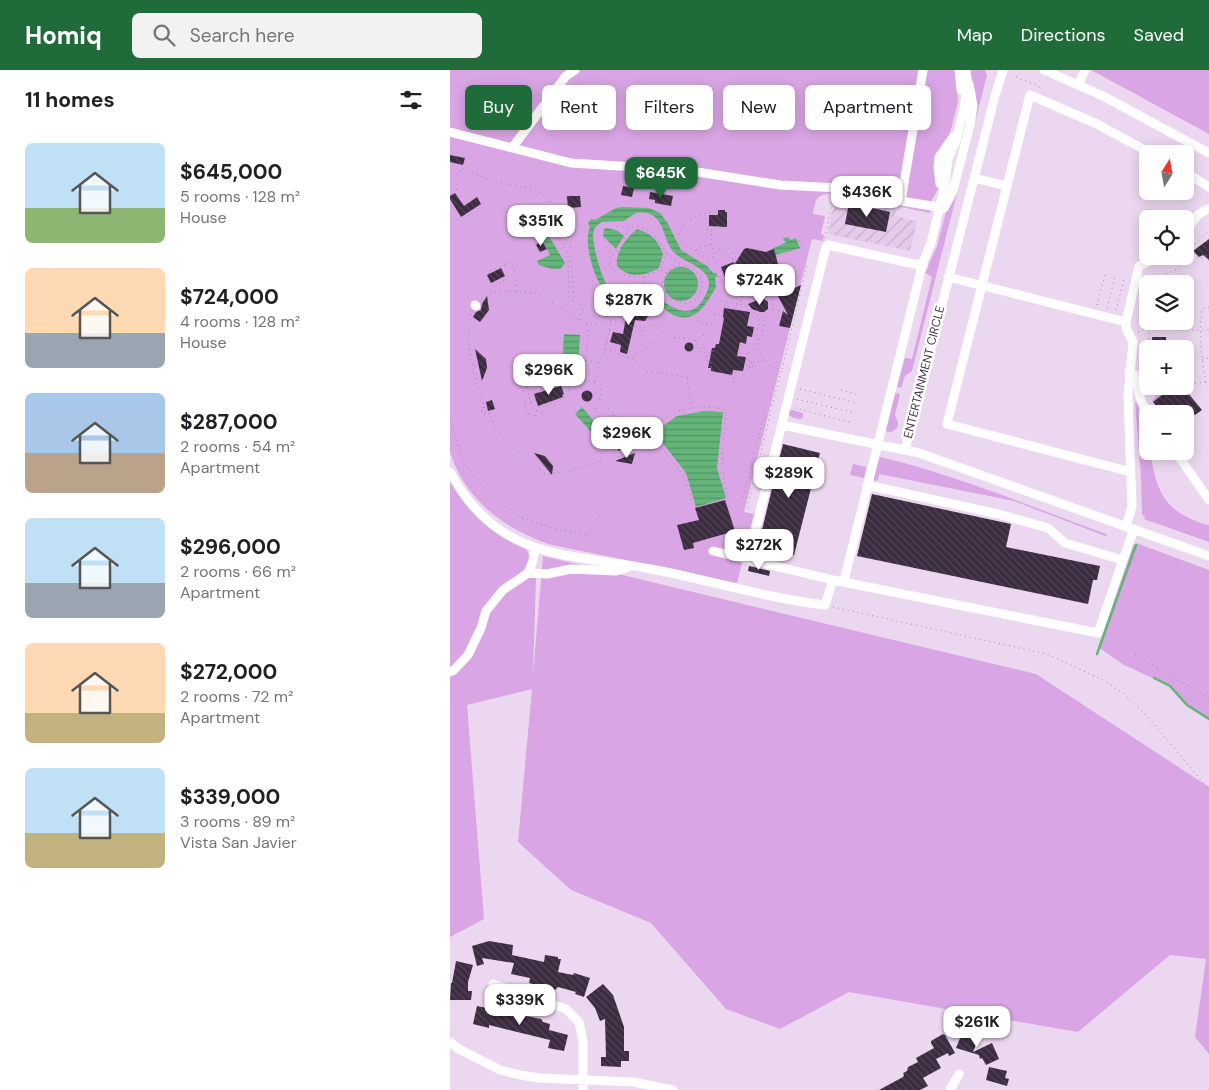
<!DOCTYPE html>
<html lang="en">
<head>
<meta charset="utf-8">
<style>
	body { margin:0; font-family:"DM Sans",sans-serif; background:#f2f2f2; color:#202124; height:100vh; display:flex; flex-direction:column; font-size:19px; white-space:nowrap }
	* { box-sizing:border-box; margin:0 }
	p { font-size:16px; color:#757577 }
	.icon { flex:none; width:28px; height:28px; fill:none; stroke:currentColor; stroke-width:2; stroke-linecap:round; stroke-linejoin:round }
	.map { position:relative; flex:1; overflow:hidden }
	.details { display:flex; flex-direction:column; background:#fff; width:450px }
	.details>* { flex:none }
	.guide { position:absolute; left:15px; top:15px; width:475px; height:45px; display:flex; gap:10px }
	.needle { width:32px; rotate:11deg }
	.tools { position:absolute; left:689px; top:75px; display:grid; gap:10px }
	.tools a { display:grid; place-items:center; width:55px; height:55px; border-radius:8px; background:#fff; box-shadow:0 2px 12px #0003; font-size:25px }
	.price { position:absolute; translate:-50% -42px; padding:0 11px; border-radius:10px; background:#fff; color:#222; font-size:16px; line-height:32px; filter:drop-shadow(0 1px 2px #0008) }
	.price::after { content:''; position:absolute; left:50%; top:30px; width:15px; height:11px; margin-left:-8px; background:inherit; clip-path:polygon(0 0,100% 0,50% 100%) }
	.price.on { background:#1f6b3a; color:#fff }
	ul { padding:0; list-style:none }
	li { display:flex; align-items:center; gap:15px; height:125px; padding:0 25px }
	li span { display:grid; place-items:center; flex:none; width:140px; height:100px; border-radius:8px; color:#555 }
	li>.icon { margin-inline-start:auto }
	span .icon { width:60px; height:60px; fill:#fffc; stroke-width:1 }
	li b { font-size:21px }
	h2 { display:flex; justify-content:space-between; align-items:center; height:60px; padding:0 25px; font-size:21px }
	.pill { padding:0 18px; border-radius:8px; background:#fff; box-shadow:0 2px 12px #0003; font-size:18px; line-height:45px }
	.pill.on { background:#1f6b3a; color:#fff }
	header { display:flex; align-items:center; gap:30px; box-sizing:border-box; height:70px; padding:0 25px; background:#1f6b3a; color:#fff }
	header strong { font-size:24px }
	nav { display:flex; gap:28px; margin-inline-start:auto; font-size:18px }
	.search { width:350px; height:45px; background:#f2f2f2; display:flex; align-items:center; gap:12px; box-sizing:border-box; padding:0 18px; border-radius:8px; color:#757577; font-size:19px }
	main { display:flex; flex:1; min-height:0 }
	.map>svg:first-child { display:block }
	.industrial { fill:url(#industrial-furrows) }
	.green { fill:#d9a5e4 }
	.water { fill:url(#water-rules); fill-rule:evenodd }
	.lines { fill:none; stroke-linecap:round; stroke-linejoin:round }
	.stream { stroke:#63b579; stroke-width:2.5 }
	.building { fill:url(#building-back-hatch) }
	.path { stroke:#9b8c9e; stroke-width:1; stroke-dasharray:1 4; stroke-linecap:butt }
	.minor { stroke:#fff; stroke-width:9 }
	.labels { text-anchor:middle; dominant-baseline:central; stroke-width:5; stroke-linejoin:round; paint-order:stroke }
	.street-label { font-size:12px; fill:#423a44; stroke:#fff }
</style>
</head>
<body>
<header>
<strong>Homiq</strong>
<div class="search"><svg class="icon" aria-label="search" viewBox="0 0 24 24"><circle cx="10" cy="10" r="6"/><path d="M15 15l6 6"/></svg>Search here</div>
<nav><a>Map</a><a>Directions</a><a>Saved</a></nav>
</header>
<main>
<section class="details">
<h2>11 homes<svg class="icon" aria-label="filters" viewBox="0 0 24 24"><path d="M4 7h16M4 17h16"/><circle cx="9" cy="7" r="2"/><circle cx="15" cy="17" r="2"/></svg></h2>
<ul>
<li><span style="background:linear-gradient(#bfe0f5 65%,#8fb573 0)"><svg class="icon" aria-label="home" viewBox="0 0 24 24"><path d="M3 11l9-7 9 7M6 9v11h12V9"/></svg></span><div><b>$645,000</b><p>5 rooms · 128 m²</p><p>House</p></div></li>
<li><span style="background:linear-gradient(#ffd9b3 65%,#9aa5b1 0)"><svg class="icon" aria-label="home" viewBox="0 0 24 24"><path d="M3 11l9-7 9 7M6 9v11h12V9"/></svg></span><div><b>$724,000</b><p>4 rooms · 128 m²</p><p>House</p></div></li>
<li><span style="background:linear-gradient(#a9c7e8 60%,#b9a48a 0)"><svg class="icon" aria-label="home" viewBox="0 0 24 24"><path d="M3 11l9-7 9 7M6 9v11h12V9"/></svg></span><div><b>$287,000</b><p>2 rooms · 54 m²</p><p>Apartment</p></div></li>
<li><span style="background:linear-gradient(#bfe0f5 65%,#9aa5b1 0)"><svg class="icon" aria-label="home" viewBox="0 0 24 24"><path d="M3 11l9-7 9 7M6 9v11h12V9"/></svg></span><div><b>$296,000</b><p>2 rooms · 66 m²</p><p>Apartment</p></div></li>
<li><span style="background:linear-gradient(#ffd9b3 70%,#c2b280 0)"><svg class="icon" aria-label="home" viewBox="0 0 24 24"><path d="M3 11l9-7 9 7M6 9v11h12V9"/></svg></span><div><b>$272,000</b><p>2 rooms · 72 m²</p><p>Apartment</p></div></li>
<li><span style="background:linear-gradient(#bfe0f5 65%,#c2b280 0)"><svg class="icon" aria-label="home" viewBox="0 0 24 24"><path d="M3 11l9-7 9 7M6 9v11h12V9"/></svg></span><div><b>$339,000</b><p>3 rooms · 89 m²</p><p>Vista San Javier</p></div></li>
</ul>
</section>
<div class="map">
<svg width="759" height="1020" viewBox="0 0 759 1020">
	<defs>
		<pattern id="industrial-furrows" width="10" height="10" patternUnits="userSpaceOnUse" patternTransform="scale(1.25)"><rect width="10" height="10" fill="#e5cbeb"/><path d="M-1 1l2-2M0 10L10 0M9 11l2-2" fill="none" stroke="#c6afcb"/></pattern>
		<pattern id="water-rules" width="6" height="5" patternUnits="userSpaceOnUse" patternTransform="scale(1.25)"><rect width="6" height="5" fill="#63b579"/><path d="M0 2.5h6" fill="none" stroke="#539465"/></pattern>
		<pattern id="building-back-hatch" width="6" height="6" patternUnits="userSpaceOnUse" patternTransform="scale(1.25)"><rect width="6" height="6" fill="#3c2c40"/><path d="M-1 5l2 2M0 0l6 6M5-1l2 2" fill="none" stroke="#514354"/></pattern>
	</defs>
	<rect width="100%" height="100%" fill="#ecd7f0"/>
	<path class="industrial" d="M397 130 446 140 445 146 467 151 460 181 378 164 384 133 394 136Z"/>
	<path class="green" d="M0 0H506L508 32 499 67 496 72 488 119 482 130 480 143 384 123C366 125 366 127 363 144L375 146 371 164 374 165 373 171 362 169 294 442 304 444 299 463H297L296 468 298 469 287 513 98 474C55 459 14 429 0 382Z
		M520 0H535L537 5 463 297 462 301 455 306 451 318 447 317 455 288 462 289 482 207 475 203 487 176 496 142 504 130 526 40V26Z
		M641 0H759V64Z
		M711 317 712 325 703 332 702 331 706 327 702 321H699V318Z
		M445 323 450 324 445 345 448 352V357L441 362 435 361Z
		M687 331 697 368 698 381H700C705 410 709 433 737 447 744 450 751 454 759 455V472L694 449 695 446 692 445 691 406 685 332Z
		M342 340 353 343V348C350 350 342 348 339 345V341Z
		M429 385H430V387C507 405 582 437 656 464L658 467 564 431 429 404 428 410 425 411 423 408Z
		M403 394 416 397 414 408 400 405Z
		M0 410C12 433 30 454 53 467 61 472 70 475 77 480L86 507 83 605 93 486 586 604 759 717V984L745 967 756 889 720 885 628 962 399 922 330 959 276 939 201 853 121 820 68 772 82 619 17 635 34 849 0 867Z
		M686 473 759 500V649L737 635 720 616 674 595 648 577 683 476Z"/>
	<path class="water" d="M172 137 199 138 210 143 217 152 231 180 257 196 263 203 267 204V207H265L266 217C257 232 247 255 223 245 219 243 215 239 211 236 205 233 200 228 194 227 185 225 177 232 168 230 147 227 132 173 140 157L138 153 141 149 145 150 166 138ZM186 143C214 139 211 164 222 180 232 194 265 197 258 219 256 224 253 231 249 235 231 253 211 225 194 221 185 218 177 224 168 224 164 222 161 221 158 217 152 209 140 170 144 160 145 156 149 154 152 152L174 151Z
		M158 158 168 161 174 166 166 179 153 166 154 159Z
		M187 159C201 163 208 170 213 184L209 198C195 206 179 209 167 196 165 182 177 167 187 159Z
		M99 166 115 193 110 199H102L89 195 87 191 100 185 93 170Z
		M338 167 341 170 346 168 350 178 318 187 316 182 336 172V171H334L333 168Z
		M214 214a17 17 0 1 1 34 0a17 17 0 1 1-34 0Z
		M114 264 130 265 128 299 112 298Z
		M132 337 149 357 142 363 125 344Z
		M254 341 273 342 267 398 276 428 246 437 236 403 204 362 227 346Z"/>
	<g class="lines">
		<path class="stream" d="M647 584 686 475
			M704 608 720 616 737 635 759 649"/>
	</g>
	<path class="building" d="M0 85 15 88 13 95 0 92Z
		M173 116 184 118 182 127 171 125Z
		M200 122 223 126 221 136 205 133V130L199 129Z
		M5 123 14 136 27 127 31 134 11 147 0 129V126Z
		M117 126H130L131 137 118 138Z
		M399 133 440 142 436 162 395 154Z
		M268 140H275V142H277V157L259 156V145H268Z
		M759 169V190L753 185 749 187 743 181Z
		M92 171 97 179 90 182 86 175Z
		M297 178 316 182 324 179 329 198 326 199 320 205 310 196 303 203 290 201 275 207 271 197 284 192V195L294 179Z
		M51 198 55 206 41 213 37 205Z
		M351 215 340 258 329 256 333 241 338 245 328 226Z
		M37 226 39 240 30 252 23 247 26 242 31 240 32 234Z
		M310 229H314L318 232V239L314 242H310L302 239 298 234Z
		M188 236H193L197 239 198 246 195 251 185 250 177 284 170 282 171 275 160 272 163 262 173 264 176 247 166 245 168 238 183 240Z
		M274 238 300 242 297 256 304 257 302 267 297 266 296 274 290 272 287 286 296 287 293 301 283 300 282 305 261 301V298H258L262 278H265L266 274H269L274 248 273 247Z
		M702 267H716V279H702Z
		M234.5 277a4.5 4.5 0 1 1 9 0a4.5 4.5 0 1 1-9 0Z
		M25 279 36 289 37 298 32 311Z
		M111 301 126 302V311L111 310Z
		M111 316 114 324 112 325 113 327 88 336 84 324Z
		M722 317 727 323 733 317 752 340 745 345 737 335 726 344H713L703 332Z
		M131.5 326a5.5 5.5 0 1 1 11 0a5.5 5.5 0 1 1-11 0Z
		M42 330 45 339 38 341 36 332Z
		M160 357 182 359 181 365 183 372 168 381 167 374Z
		M333 374 370 383 344 485 308 476Z
		M84 383 95 386 103 396 102 405Z
		M185 383 182 394 165 391Z
		M422 424 561 454 556 477 650 496 647 510H643L638 534 407 486Z
		M275 430 285 461 243 473 244 478 234 480 227 455 249 450 245 438Z
		M299 496 320 501 319 506 298 501Z
		M39 871 63 875 62 885 94 892 95 885 108 887V889H111L108 902 123 905 124 903 140 908 134 927 125 924 126 922 108 917 105 920 79 913 80 908 61 904 64 893 32 888 34 894 27 896 22 876Z
		M6 891 23 895 18 912V921H22L21 930H0L1 913H2Z
		M153 914 163 925 174 957V981H179V991H171V997L151 996V987H156L155 949 150 951 145 938 136 927Z
		M27 936 91 949 93 952 100 954 99 960 118 965 114 981 98 978 100 970 39 955V958L23 954Z
		M513 961 529 967 523 982 542 973 549 989 536 995 532 988 530 989 529 985 506 978Z
		M493 964 495 965 505 983 499 986 498 983 486 989 491 998 473 1008 478 1016 470 1020H429L453 1007 454 1005 453 1003 457 1001 458 997 468 992 466 988 484 978 481 973V971Z
		M539 997 557 1001 555 1008 559 1009 557 1016 536 1010Z"/>
	<g class="lines">
		<path class="path" d="M566 7 589 16 588 20
			M7 120C5 112 6 103 12 98L42 111 83 119 97 127 104 135 107 140 106 162 118 184 119 227 128 235 146 236 161 251 154 284 149 292 145 313
			M117 128 116 129 117 138 115 157 120 169 124 232
			M167 157H181
			M375 168 383 128
			M275 173 268 177 272 183 280 177 278 176
			M261 175 262 160 256 159V157L271 156
			M156 177 160 187
			M279 178 290 193 294 204 302 206V208H294L288 195 281 187C293 207 295 213 290 235
			M246 180 248 177 261 175 264 183 263 187 270 196 279 222
			M739 181 749 189 759 184
			M217 184 230 193
			M735 185 745 173 759 161
			M263 187 257 188 247 183 246 180 235 176 229 164C232 149 254 142 267 142V145
			M211 200 221 206 230 200 238 202 243 206C246 216 242 225 233 230 225 228 219 224 215 217L221 206
			M266 203H268L270 210 275 211
			M39 204 38 202 58 193H61L64 199 67 221
			M194 207 211 199 216 183C210 170 199 154 182 157 176 162 173 171 170 178 167 182 161 185 160 190 155 205 184 207 194 207V213
			M233 211 235 213 233 218 228 214 231 210 233 211 238 197
			M43 212 45 216 54 211 52 208
			M700 214 701 210 728 199 734 186
			M309 215V203L327 186 352 178 349 169
			M144 221 142 209 146 207
			M230 228 233 218
			M32 229 43 222 50 221 86 223 138 255 161 251 192 258 203 254 217 267 243 269 248 275V281L256 283
			M271 231C279 233 288 233 295 236 304 239 313 260 323 238L318 214
			M305 231 308 227 316 228 317 226 310 225 303 229 302 228C307 223 312 222 319 225
			M240 232 248 252 262 255
			M146 235 144 222H149C156 229 165 235 175 232L173 222 174 220 194 214 212 218C213 183 258 193 251 220 250 224 248 228 245 230 242 232 237 233 234 234L219 228 212 218
			M647 235 655 205
			M657 238 665 207
			M323 239 334 242
			M666 240 674 209
			M21 244C13 278 27 312 36 344L40 343 46 361 65 379 81 389 93 403C103 406 139 397 150 391L156 365 164 345C175 351 190 351 198 361
			M264 244 270 245 275 236 286 238 287 234
			M130 250 133 237
			M209 257 219 241
			M695 259 692 254 698 223
			M159 261 162 262V266
			M688 262 692 260H759
			M309 270 312 265 315 248
			M245 271 252 265 259 266
			M157 272 159 273 161 269
			M203 274 214 266
			M155 279 167 281 170 286 182 288 196 301 237 307 245 305 252 300 253 297
			M699 279V260
			M291 283 298 284
			M299 283 303 280H308
			M298 284 296 298 299 299 300 290 302 291 300 298 302 299 304 291 310 292 314 290
			M183 287 202 274 192 264V259
			M255 287 263 288
			M752 290 759 288
			M136 291 149 292
			M24 296 28 295
			M262 297 260 296 261 292 257 291 258 283H263V280H265
			M332 299 357 195
			M279 305 283 306
			M237 308 242 338
			M135 311 138 256
			M79 312 72 324 78 344 91 349
			M756 312C751 287 749 264 752 239L759 237
			M283 313 286 298
			M735 314 759 312
			M84 315 78 324 83 339 93 343
			M76 317 86 323
			M350 319 407 333
			M391 320 409 325
			M87 323 88 321 108 315 126 316 137 311C158 313 151 329 144 341L158 356
			M347 329 405 343
			M151 332 164 344
			M75 333 86 330
			M91 335 94 336 113 329 119 324 118 317
			M345 338 403 353
			M35 344H33L31 338 37 336
			M85 346 90 335
			M0 351 16 396 41 427 72 448 103 458 134 465 140 463 154 437
			M175 363C186 366 187 378 180 386 169 390 161 384 161 373L166 365 175 363 177 352
			M89 399 94 395
			M293 427 315 343
			M241 430 234 406 198 361C206 355 213 349 221 344 233 338 264 333 276 341L272 382 274 413 278 427
			M297 438 331 300 320 297 308 280V271L306 269 310 247
			M288 460 292 470H294
			M383 537 597 584 655 611 673 623 699 648 759 720
			M685 585 759 628"/>
		<path class="minor" d="M473 0 451 131 494 138 503 121 520 55 523 36 519 14
			M509 0 511 20
			M594 0 653 26 759 83
			M628 15 635 0
			M0 62 121 93 235 100 330 115 389 118 451 131
			M62 78 116 6 125 0
			M735 102 759 117
			M524 108 557 116
			M490 114 488 97 489 87 503 67
			M735 161C747 151 741 146 759 139
			M498 207 676 252 689 196 710 186
			M25 235 26 236
			M676 252V258L683 272 678 326 682 436 676 457
			M679 301 685 305 691 331 699 344
			M332 355 469 383 759 486
			M455 380 545 26 553 0
			M725 381 759 430
			M0 402C15 430 36 454 65 469 104 489 158 490 201 499 259 510 316 528 375 535L383 510
			M681 402 497 354 580 25 647 54 702 84
			M263 481 383 510 648 563 673 490 615 473 598 458 548 444 417 415
			M298 490 376 177 378 175 473 196
			M673 490 684 459
			M78 503 83 491 85 477
			M394 511 473 192 481 173 495 115 498 89 506 71 514 39 517 16 516 0
			M0 602 4 600 18 585 31 558 36 541 53 520 78 503 97 504 121 499 166 501 179 497
			M43 914 116 939 129 952 133 971V1020
			M0 972 7 978 50 1000 70 1005 89 1008 183 1012 223 1020
			M500 1020 509 1004"/>
	</g>
	<g class="labels">
		<g class="street-label">
			<text transform="translate(474 302) rotate(-76)">ENTERTAINMENT CIRCLE</text>
		</g>
	</g>
</svg>
<div class="tools">
<a><svg class="needle" viewBox="-14 -14 28 28"><path d="M0-13l5 13h-10z" fill="#e53935"/><path d="M0 13l5-13h-10z" fill="#757577"/></svg></a>
<a><svg class="icon" aria-label="locate" viewBox="0 0 24 24"><circle cx="12" cy="12" r="6"/><path d="M12 2v4M12 18v4M2 12h4M18 12h4"/></svg></a>
<a><svg class="icon" aria-label="layers" viewBox="0 0 24 24"><path d="M12 4l9 5-9 5-9-5zM3 14l9 5 9-5"/></svg></a>
<a>+</a>
<a>−</a>
</div>
<b class="price on" style="left:211px;top:129px">$645K</b>
<b class="price" style="left:417px;top:148px">$436K</b>
<b class="price" style="left:91px;top:177px">$351K</b>
<b class="price" style="left:310px;top:236px">$724K</b>
<b class="price" style="left:179px;top:256px">$287K</b>
<b class="price" style="left:99px;top:326px">$296K</b>
<b class="price" style="left:177px;top:389px">$296K</b>
<b class="price" style="left:339px;top:429px">$289K</b>
<b class="price" style="left:309px;top:501px">$272K</b>
<b class="price" style="left:70px;top:956px">$339K</b>
<b class="price" style="left:527px;top:978px">$261K</b>
<div class="guide">
<a class="pill on">Buy</a>
<a class="pill">Rent</a>
<a class="pill">Filters</a>
<a class="pill">New</a>
<a class="pill">Apartment</a>
</div>
</div>
</main>
</body>
</html>
